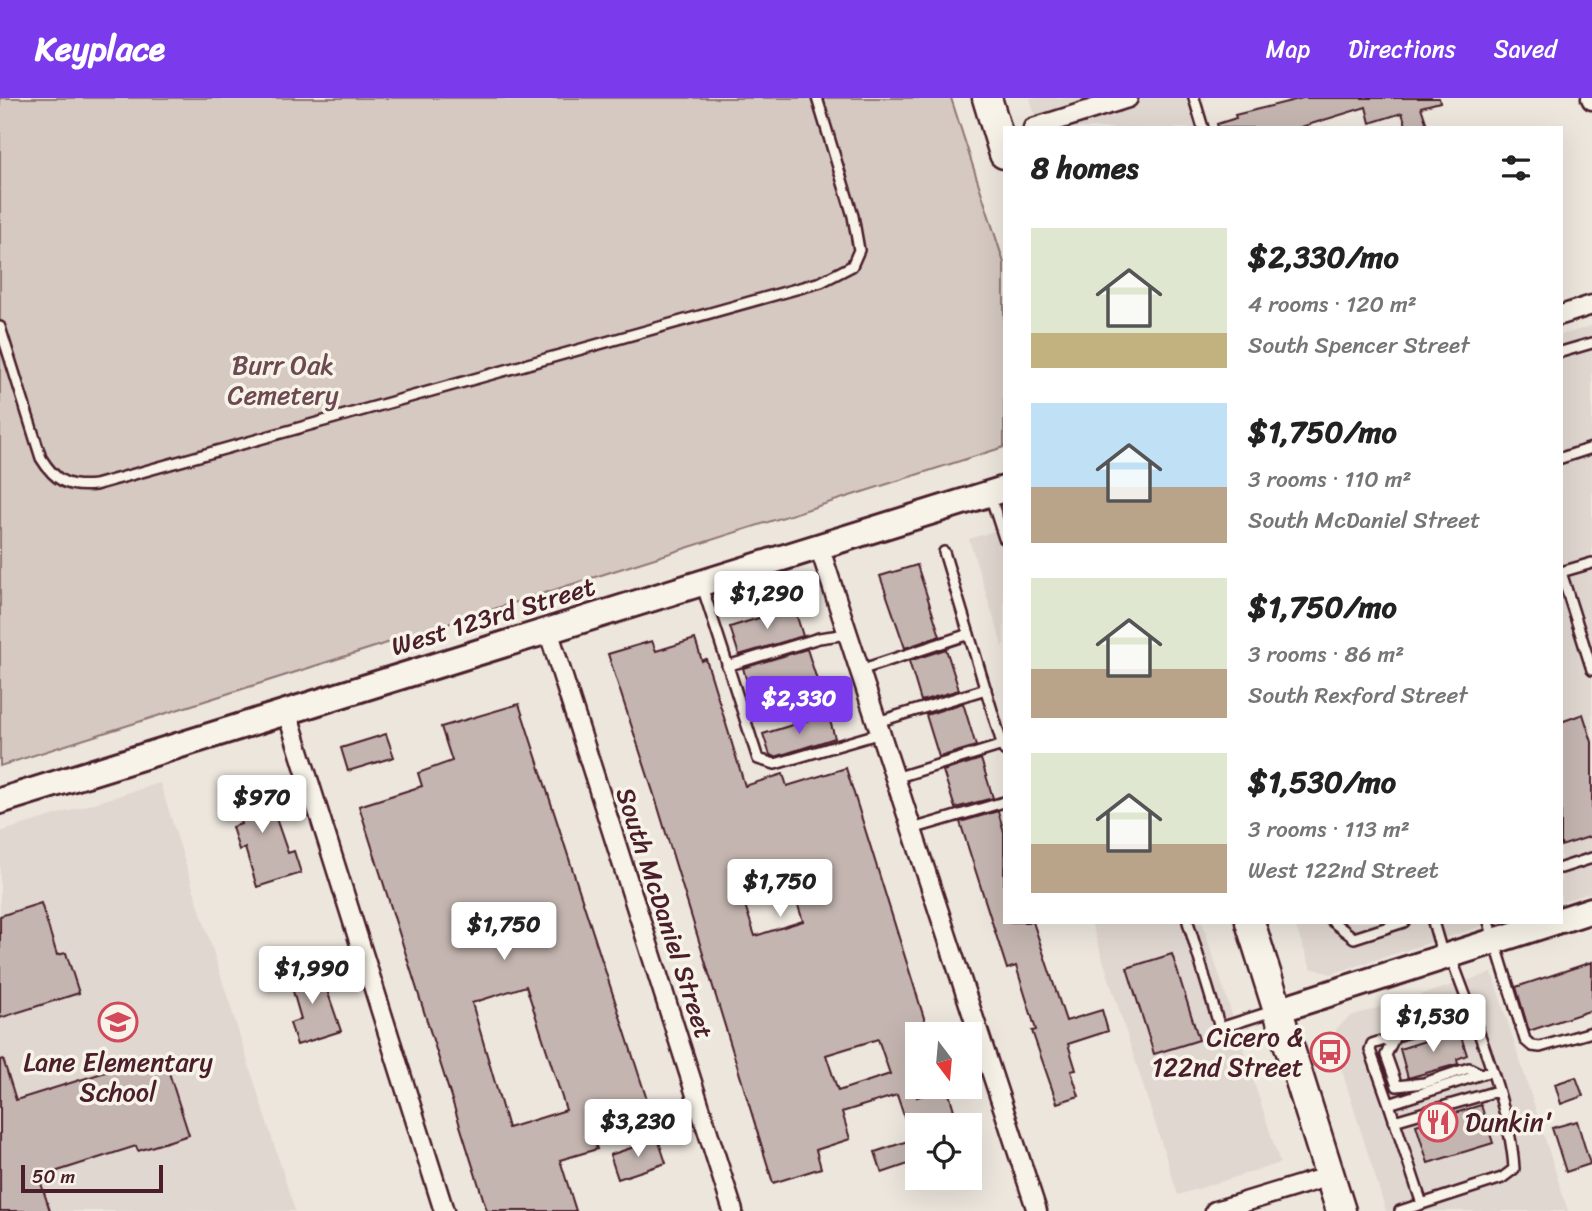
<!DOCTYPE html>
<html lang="en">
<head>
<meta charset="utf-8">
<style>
	body { margin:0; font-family:Sriracha,sans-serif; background:#f2f2f2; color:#222; height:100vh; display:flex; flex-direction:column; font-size:26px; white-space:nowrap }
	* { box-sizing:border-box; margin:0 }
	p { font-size:23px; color:#767676 }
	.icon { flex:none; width:38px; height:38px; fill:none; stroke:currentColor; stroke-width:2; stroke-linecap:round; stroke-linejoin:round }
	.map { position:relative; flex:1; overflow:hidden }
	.side { position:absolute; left:1003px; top:28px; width:560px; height:798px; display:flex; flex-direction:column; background:#fff; border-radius:0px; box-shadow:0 7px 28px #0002 }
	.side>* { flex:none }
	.needle { width:46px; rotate:164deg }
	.controls { position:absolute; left:905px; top:924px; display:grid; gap:14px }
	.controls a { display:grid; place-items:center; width:77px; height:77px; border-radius:0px; background:#fff; box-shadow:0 7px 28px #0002; font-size:35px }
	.scale { position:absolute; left:21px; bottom:18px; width:142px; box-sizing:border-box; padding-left:7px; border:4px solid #4a1f2b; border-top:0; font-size:19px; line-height:24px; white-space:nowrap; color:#4a1f2b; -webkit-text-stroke:5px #f7f3e8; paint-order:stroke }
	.price { position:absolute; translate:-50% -60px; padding:0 16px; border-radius:7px; background:#fff; color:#222; font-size:23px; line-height:46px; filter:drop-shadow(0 2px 4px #0008) }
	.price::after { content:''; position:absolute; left:50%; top:42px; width:21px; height:16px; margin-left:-10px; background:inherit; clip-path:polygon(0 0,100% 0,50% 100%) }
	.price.selected { background:#7c3aed; color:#fff }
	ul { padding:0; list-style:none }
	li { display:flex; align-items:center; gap:21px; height:175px; padding:0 28px }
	li span { display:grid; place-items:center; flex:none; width:196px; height:140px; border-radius:0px; color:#555 }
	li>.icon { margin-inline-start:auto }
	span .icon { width:84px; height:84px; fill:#fffc; stroke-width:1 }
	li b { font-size:30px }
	h2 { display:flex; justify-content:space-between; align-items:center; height:84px; padding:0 28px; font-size:30px }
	header { display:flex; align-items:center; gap:42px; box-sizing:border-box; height:98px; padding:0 35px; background:#7c3aed; color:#fff }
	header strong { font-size:33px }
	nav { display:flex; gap:38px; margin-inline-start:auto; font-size:24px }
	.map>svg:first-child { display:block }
	.built { fill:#e0d7d0 }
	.green { fill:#d5c9c2; stroke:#907476; stroke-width:2 }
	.building { fill:#c4b5b0; stroke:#4a1f2b; stroke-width:2; fill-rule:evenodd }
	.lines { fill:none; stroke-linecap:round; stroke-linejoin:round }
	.lane-casing { stroke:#4a1f2b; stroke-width:14 }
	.street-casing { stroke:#4a1f2b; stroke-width:23 }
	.secondary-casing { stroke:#4a1f2b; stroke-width:30 }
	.primary-casing { stroke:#4a1f2b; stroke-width:33 }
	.lane { stroke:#f7f3e8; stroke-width:9 }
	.street { stroke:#f7f3e8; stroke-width:18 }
	.secondary { stroke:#f7f3e8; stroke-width:24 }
	.primary { stroke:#f7f3e8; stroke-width:28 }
	.labels { text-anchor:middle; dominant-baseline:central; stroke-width:7; stroke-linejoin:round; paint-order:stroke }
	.park-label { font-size:26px; fill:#6d4a51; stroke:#f7f3e8 }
	.street-label { font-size:26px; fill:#4a1f2b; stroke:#f7f3e8 }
	.poi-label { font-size:26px; fill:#4a1f2b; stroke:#f7f3e8; text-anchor:end }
</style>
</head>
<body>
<header>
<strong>Keyplace</strong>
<nav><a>Map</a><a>Directions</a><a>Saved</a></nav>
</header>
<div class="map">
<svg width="1592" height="1113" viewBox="0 0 1592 1113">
	<rect width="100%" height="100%" fill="#ece6dd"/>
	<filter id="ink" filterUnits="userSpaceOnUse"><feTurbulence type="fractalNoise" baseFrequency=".0143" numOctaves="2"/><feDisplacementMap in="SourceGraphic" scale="14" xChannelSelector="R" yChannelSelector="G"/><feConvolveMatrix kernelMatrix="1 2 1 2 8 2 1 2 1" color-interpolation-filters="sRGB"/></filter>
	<g filter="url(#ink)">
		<path class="built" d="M1030 0H1208L1200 3 1209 30H1039Z
			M1592 228V794L1561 804V237Z
			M1004 430V553L969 441Z
			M160 685 295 1113H0V734Z
			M1091 824H1202L1280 1065 1178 1097Z
			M1294 824H1495L1331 876 1311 870Z
			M1492 875 1568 1113H1386L1333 944 1337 930 1351 918Z"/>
		<path class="green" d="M0 0H951L1004 165V349L0 668Z"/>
		<path class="building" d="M1303 0H1439L1440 4 1421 9 1428 30H1407L1402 15 1370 25 1366 9 1298 30H1218L1217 26 1236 20 1235 17Z
			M917 467 940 538 905 550 880 478Z
			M794 509 803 538 739 557 730 529Z
			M695 541 702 563 706 561 745 688 783 676 787 688 846 670 929 936H917V999L947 989 954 1012 907 1027 897 997 842 1014 850 1041 816 1052 821 1070 773 1085 658 709 608 556 652 543 656 553ZM791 786 803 823 755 838 743 801ZM878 941 890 976 838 993 826 957Z
			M807 551 818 585 753 605 743 570Z
			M946 551 959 592 921 603 909 563Z
			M963 605 976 648 939 659 926 617Z
			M519 606 648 1005 588 1024 597 1051 560 1062 576 1113H487L359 708 422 688 418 675 452 663 441 629ZM526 888 566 1012 508 1030 472 905Z
			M828 616 835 640 775 659 770 657 763 636Z
			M1583 616 1592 644V738L1561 748V624Z
			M386 636 394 659 348 673 341 650Z
			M981 661 993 700 955 710 943 673Z
			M262 680 288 755 294 753 301 775 257 789 245 750 239 752 232 729 241 726 229 691Z
			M998 713 1004 734V824H1033L1066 923 1102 912 1108 933 1068 946 1076 972 1071 973 1079 998 1057 1005 1032 933 1036 932 1016 868 1007 871 960 724Z
			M41 805 57 857 66 855 79 895 0 920V818Z
			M1172 856 1199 942 1154 956 1127 870Z
			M1592 864V912L1529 933 1516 889Z
			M318 866 341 933 297 947 290 925 301 921 288 876Z
			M1459 932 1467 957 1457 961 1458 966 1408 980 1400 951Z
			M163 956 189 1037 138 1053 136 1048 39 1079 50 1113H0V962L3 961 16 1002Z
			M1576 979 1583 998 1561 1006 1555 986Z
			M1481 1007 1493 1045 1428 1065 1416 1027Z
			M1577 1023 1590 1066 1566 1074 1552 1030Z
			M917 1040V1063L882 1075 875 1054Z
			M658 1041 666 1065 618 1081 610 1057Z"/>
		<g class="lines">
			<defs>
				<path id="lane" d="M1194 0 1203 30
					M0 229 41 360C55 383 68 390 95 387L821 184 852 168 859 152 853 118 817 0
					M1561 254 1592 245
					M1561 360 1592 350
					M990 397 1004 440
					M944 454 1004 652
					M1561 474 1592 572
					M1561 474 1592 465
					M702 488 758 661 775 666 881 635
					M727 568 819 540 848 536
					M860 572 969 536
					M877 624 986 591
					M895 680 1003 647
					M912 731 1004 704
					M1561 770 1592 760
					M1188 824 1220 930 1276 912
					M1333 824 1354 840 1404 824
					M1433 824 1443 858
					M1489 824 1525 942 1532 948 1540 949 1592 934
					M1470 914 1372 946 1370 952 1389 1006 1491 973
					M1395 938 1386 957 1397 988 1424 985 1469 970 1481 976
					M1389 1006 1422 1106
					M1394 1023 1497 993
					M1400 1113 1502 1080 1514 1071C1511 1009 1472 918 1451 859"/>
				<path id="street" d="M1591 0 1592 2
					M1033 30 1128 0
					M1561 217 1592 207
					M819 448 1037 1113
					M548 532 733 1113
					M287 614 444 1113
					M1215 1113 1330 1078"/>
				<path id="secondary" d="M0 703 1004 391
					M1561 822 1592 812
					M1278 912 1554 824"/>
				<path id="primary" d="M987 0 1004 56
					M1250 824 1341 1113"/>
			</defs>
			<use href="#lane" class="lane-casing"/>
			<use href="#street" class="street-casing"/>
			<use href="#secondary" class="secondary-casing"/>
			<use href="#primary" class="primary-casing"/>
			<use href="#lane" class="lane"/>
			<use href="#street" class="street"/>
			<use href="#secondary" class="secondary"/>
			<use href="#primary" class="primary"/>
		</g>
	</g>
	<defs>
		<symbol id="school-ring" viewBox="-11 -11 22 22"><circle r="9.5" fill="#f7f3e8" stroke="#d1495b" stroke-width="1.5"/><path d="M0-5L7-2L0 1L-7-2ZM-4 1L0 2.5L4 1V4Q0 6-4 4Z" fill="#d1495b"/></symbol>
		<symbol id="bus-ring" viewBox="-11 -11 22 22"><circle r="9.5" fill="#f7f3e8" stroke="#d1495b" stroke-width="1.5"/><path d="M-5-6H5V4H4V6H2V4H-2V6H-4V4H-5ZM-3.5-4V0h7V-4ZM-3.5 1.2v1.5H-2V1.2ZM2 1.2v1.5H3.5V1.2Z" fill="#d1495b"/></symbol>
		<symbol id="restaurant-ring" viewBox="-11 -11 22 22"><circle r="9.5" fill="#f7f3e8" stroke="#d1495b" stroke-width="1.5"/><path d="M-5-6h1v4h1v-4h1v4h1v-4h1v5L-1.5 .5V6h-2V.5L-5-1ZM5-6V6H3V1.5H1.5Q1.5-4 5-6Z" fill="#d1495b"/></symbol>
	</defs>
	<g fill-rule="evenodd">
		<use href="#school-ring" x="96" y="902" width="44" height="44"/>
		<use href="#bus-ring" x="1308" y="932" width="44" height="44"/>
		<use href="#restaurant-ring" x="1416" y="1002" width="44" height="44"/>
	</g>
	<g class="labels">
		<g class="park-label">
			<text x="283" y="267">Burr Oak<tspan x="283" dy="30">Cemetery</tspan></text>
		</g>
		<g class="street-label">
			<text transform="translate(493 518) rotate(-17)">West 123rd Street</text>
			<text transform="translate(665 815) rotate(72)">South McDaniel Street</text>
		</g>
		<g class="poi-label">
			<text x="1303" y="939">Cicero &amp;<tspan x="1303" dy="30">122nd Street</tspan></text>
			<text x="118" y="964" text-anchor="middle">Lane Elementary<tspan x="118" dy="30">School</tspan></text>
			<text x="1465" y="1024" text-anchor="start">Dunkin'</text>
		</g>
	</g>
</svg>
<div class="controls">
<a><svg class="needle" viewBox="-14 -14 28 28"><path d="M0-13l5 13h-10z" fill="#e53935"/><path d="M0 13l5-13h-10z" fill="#767676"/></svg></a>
<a><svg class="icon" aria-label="locate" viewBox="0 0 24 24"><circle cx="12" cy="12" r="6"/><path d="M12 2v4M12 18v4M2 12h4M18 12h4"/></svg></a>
</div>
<div class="scale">50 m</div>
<b class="price" style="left:767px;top:533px">$1,290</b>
<b class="price selected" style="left:799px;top:638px">$2,330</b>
<b class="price" style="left:262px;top:737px">$970</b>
<b class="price" style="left:780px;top:821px">$1,750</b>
<b class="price" style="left:504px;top:864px">$1,750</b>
<b class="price" style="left:312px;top:908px">$1,990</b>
<b class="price" style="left:1433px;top:956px">$1,530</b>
<b class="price" style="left:638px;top:1061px">$3,230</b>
<section class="side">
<h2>8 homes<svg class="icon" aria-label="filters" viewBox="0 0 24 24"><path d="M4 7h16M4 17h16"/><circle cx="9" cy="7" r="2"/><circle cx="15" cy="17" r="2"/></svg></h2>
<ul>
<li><span style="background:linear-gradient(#dfe7d0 75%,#c2b280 0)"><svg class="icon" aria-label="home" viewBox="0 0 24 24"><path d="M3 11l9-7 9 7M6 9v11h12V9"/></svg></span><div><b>$2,330/mo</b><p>4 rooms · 120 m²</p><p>South Spencer Street</p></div></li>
<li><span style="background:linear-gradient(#bfe0f5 60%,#b9a48a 0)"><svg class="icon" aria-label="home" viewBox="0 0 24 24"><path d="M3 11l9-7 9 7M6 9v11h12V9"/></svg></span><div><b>$1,750/mo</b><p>3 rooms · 110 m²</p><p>South McDaniel Street</p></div></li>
<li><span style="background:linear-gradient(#dfe7d0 65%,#b9a48a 0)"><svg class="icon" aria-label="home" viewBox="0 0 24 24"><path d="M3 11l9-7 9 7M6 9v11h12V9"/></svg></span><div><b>$1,750/mo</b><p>3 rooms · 86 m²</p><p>South Rexford Street</p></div></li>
<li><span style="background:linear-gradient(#dfe7d0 65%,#b9a48a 0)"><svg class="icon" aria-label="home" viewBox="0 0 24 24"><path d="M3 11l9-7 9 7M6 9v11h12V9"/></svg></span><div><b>$1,530/mo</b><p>3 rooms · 113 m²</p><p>West 122nd Street</p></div></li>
</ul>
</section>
</div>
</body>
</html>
